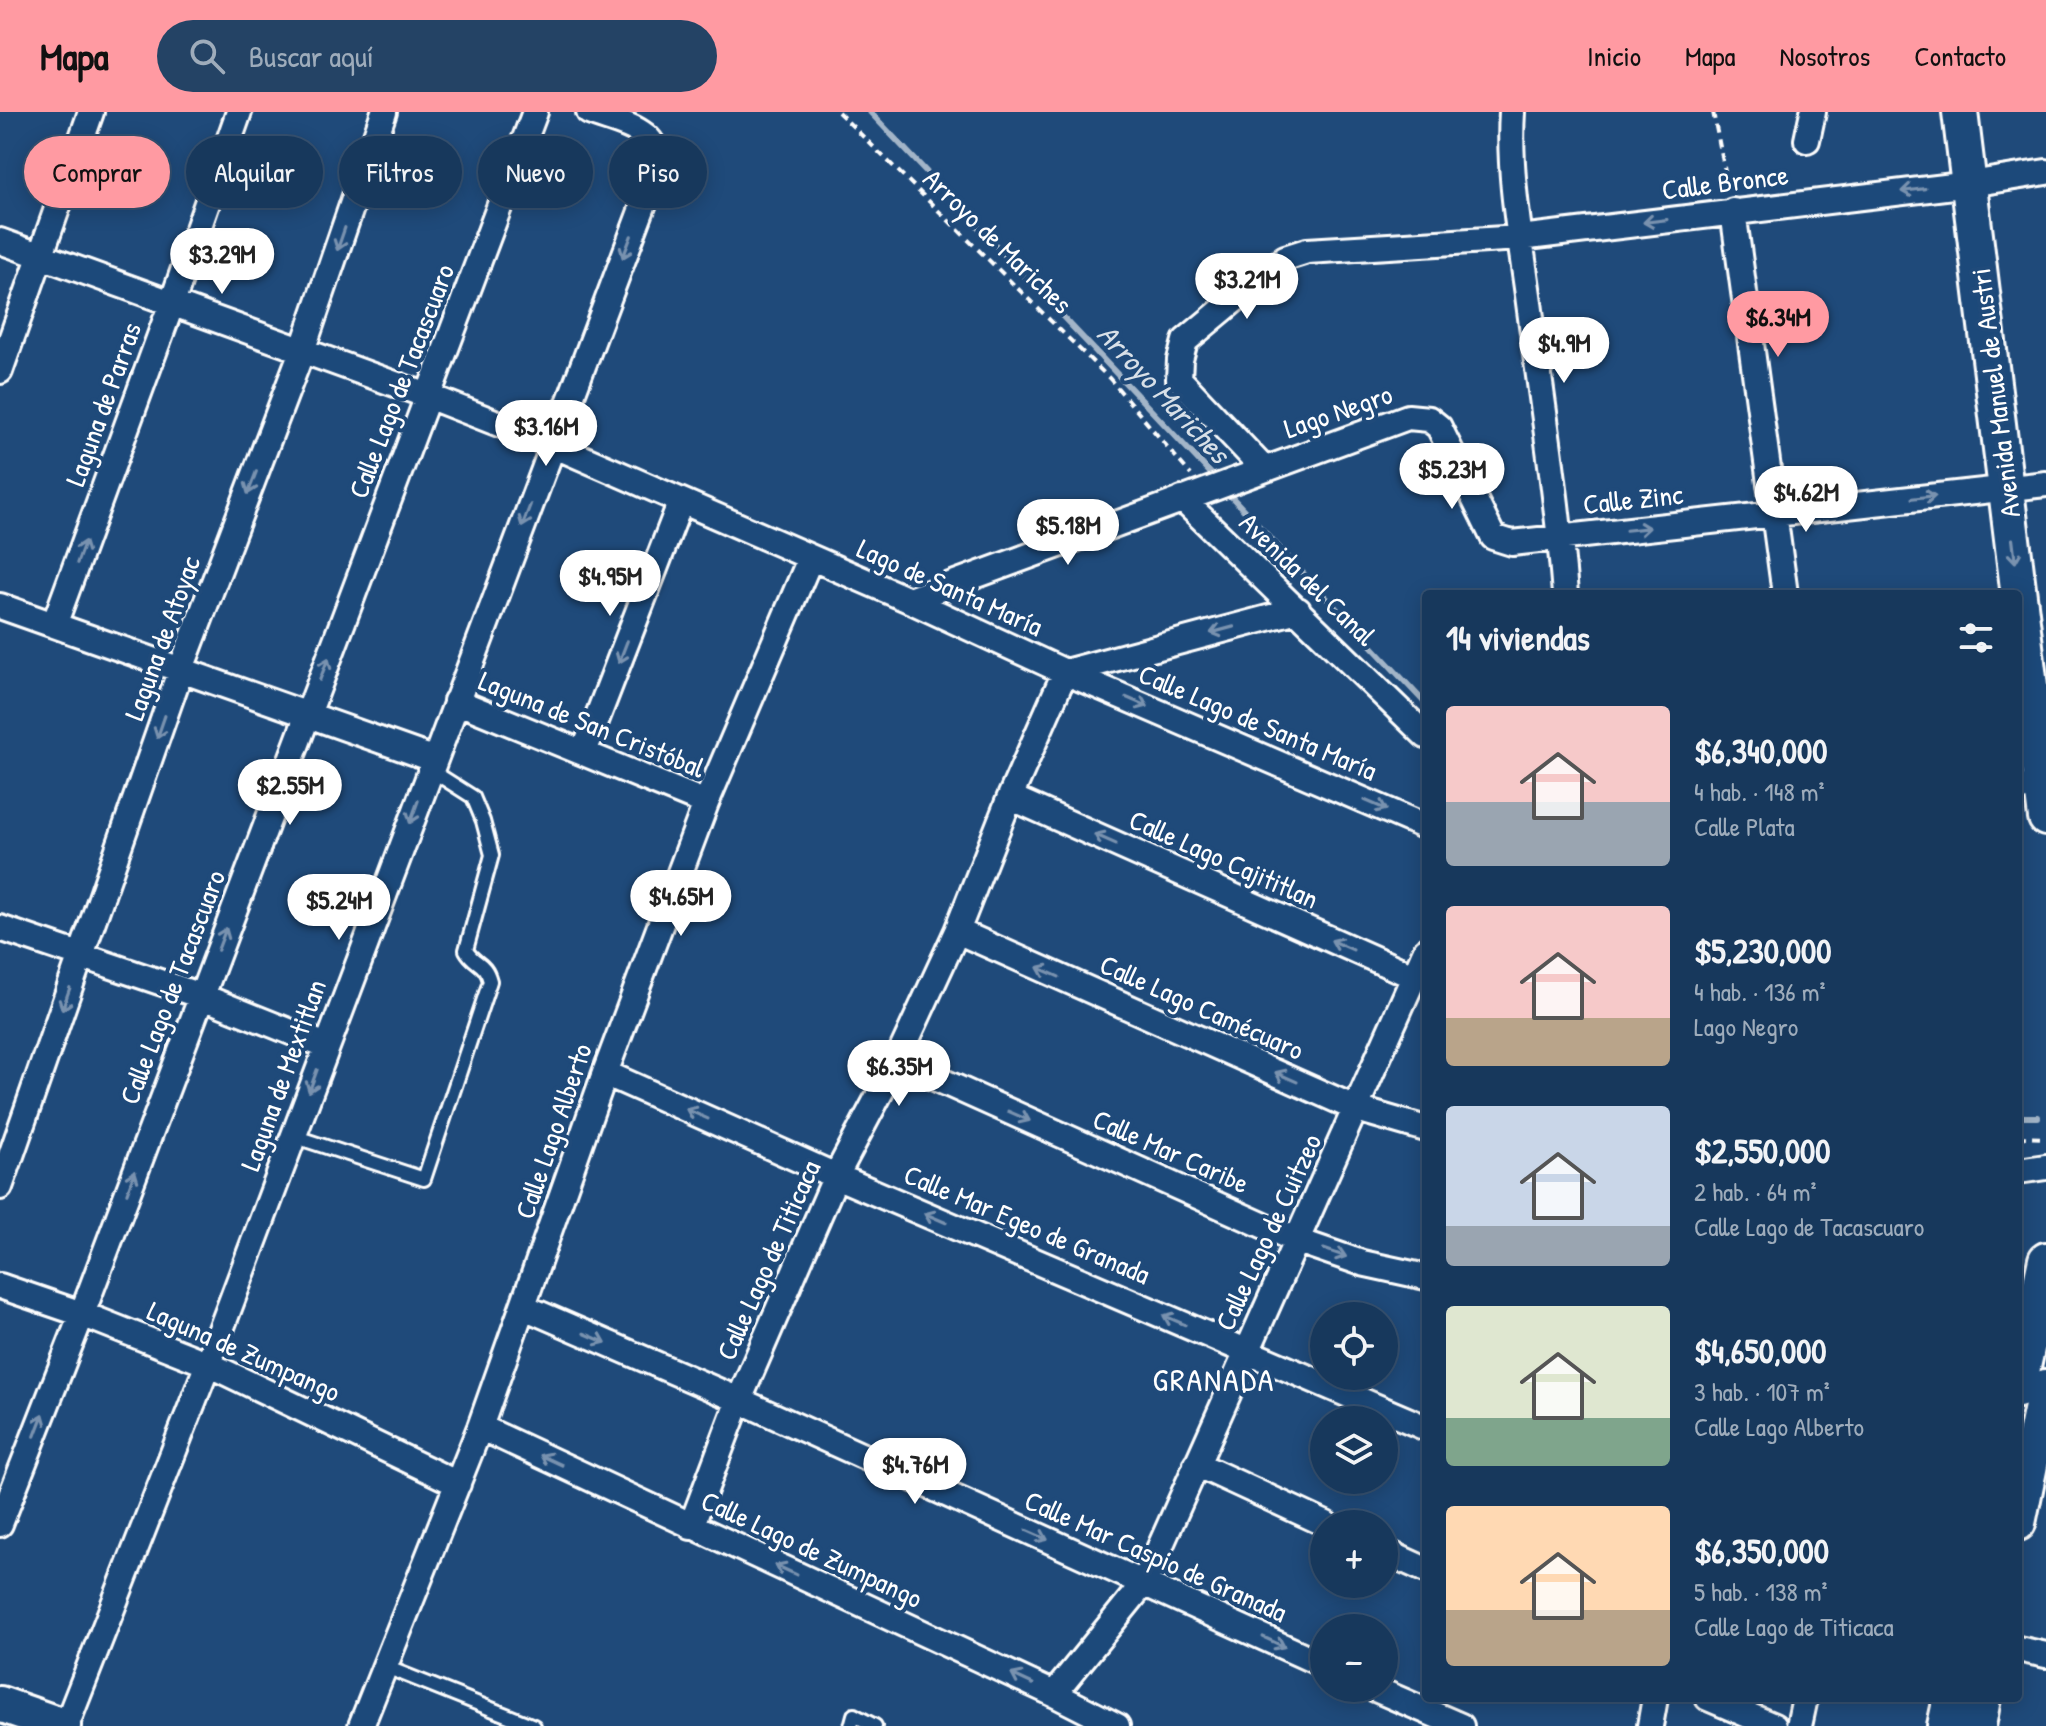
<!DOCTYPE html>
<html lang="es">
<head>
<meta charset="utf-8">
<style>
	body { margin:0; font-family:"Patrick Hand",sans-serif; background:#244365; color:#f1f3f6; height:100vh; display:flex; flex-direction:column; font-size:30px; white-space:nowrap }
	* { box-sizing:border-box; margin:0 }
	p { font-size:26px; color:#9eacbb }
	.icon { flex:none; width:44px; height:44px; fill:none; stroke:currentColor; stroke-width:2; stroke-linecap:round; stroke-linejoin:round }
	.map { position:relative; flex:1; overflow:hidden }
	.drawer { position:absolute; left:1422px; top:478px; width:600px; height:1112px; display:flex; flex-direction:column; background:#17385c; border-radius:8px; box-shadow:0 4px 20px #0003,0 0 0 2px #365272 }
	.drawer>* { flex:none }
	.banner { position:absolute; left:24px; top:24px; width:760px; height:72px; display:flex; gap:16px }
	.controls { position:absolute; left:1310px; top:1190px; display:grid; gap:16px }
	.controls a { display:grid; place-items:center; width:88px; height:88px; border-radius:50%; background:#17385c; box-shadow:0 4px 20px #0003,0 0 0 2px #365272; font-size:40px }
	.price { position:absolute; translate:-50% -68px; padding:0 18px; border-radius:28px; background:#fff; color:#222; font-size:26px; line-height:52px; filter:drop-shadow(0 2px 4px #0008) }
	.price::after { content:''; position:absolute; left:50%; top:48px; width:24px; height:18px; margin-left:-12px; background:inherit; clip-path:polygon(0 0,100% 0,50% 100%) }
	.price.on { background:#ff9aa2; color:#111 }
	ul { padding:0; list-style:none }
	li { display:flex; align-items:center; gap:24px; height:200px; padding:0 24px }
	li span { display:grid; place-items:center; flex:none; width:224px; height:160px; border-radius:8px; color:#555 }
	li>.icon { margin-inline-start:auto }
	span .icon { width:96px; height:96px; fill:#fffc; stroke-width:1 }
	li b { font-size:34px }
	h2 { display:flex; justify-content:space-between; align-items:center; height:96px; padding:0 24px; font-size:34px }
	.pill { padding:0 28px; border-radius:36px; background:#17385c; box-shadow:0 4px 20px #0003,0 0 0 2px #365272; font-size:28px; line-height:72px }
	.pill.on { background:#ff9aa2; color:#111 }
	header { display:flex; align-items:center; gap:48px; box-sizing:border-box; height:112px; padding:0 40px; background:#ff9aa2; color:#111 }
	header strong { font-size:38px }
	nav { display:flex; gap:44px; margin-inline-start:auto; font-size:28px }
	.search { width:560px; height:72px; background:#244365; display:flex; align-items:center; gap:20px; box-sizing:border-box; padding:0 28px; border-radius:44px; color:#9eacbb; font-size:30px }
	.map>svg:first-child { display:block }
	.lines { fill:none; stroke-linecap:round; stroke-linejoin:round }
	.stream { stroke:#a3b5c8; stroke-width:6 }
	.lane-casing { stroke:#fff; stroke-width:18 }
	.street-casing { stroke:#fff; stroke-width:30 }
	.secondary-casing { stroke:#fff; stroke-width:40 }
	.path { stroke:#fff; stroke-width:4; stroke-dasharray:8 6; stroke-linecap:butt }
	.lane { stroke:#1f4a7a; stroke-width:12 }
	.street { stroke:#1f4a7a; stroke-width:24 }
	.secondary { stroke:#1f4a7a; stroke-width:34 }
	.oneway { stroke:#7992af }
	.labels { text-anchor:middle; dominant-baseline:central; stroke-width:8; stroke-linejoin:round; paint-order:stroke }
	.street-label { font-size:28px; fill:#fff; stroke:#1f4a7a }
	.water-label { font-size:30px; font-style:italic; fill:#d8e0e8; stroke:#1f4a7a }
	.quarter-label { font-size:32px; letter-spacing:2px; fill:#fff; stroke:#1f4a7a }
</style>
</head>
<body>
<header>
<strong>Mapa</strong>
<div class="search"><svg class="icon" aria-label="search" viewBox="0 0 24 24"><circle cx="10" cy="10" r="6"/><path d="M15 15l6 6"/></svg>Buscar aquí</div>
<nav><a>Inicio</a><a>Mapa</a><a>Nosotros</a><a>Contacto</a></nav>
</header>
<div class="map">
<svg width="2046" height="1614" viewBox="0 0 2046 1614">
	<rect width="100%" height="100%" fill="#1f4a7a"/>
	<filter id="ink" filterUnits="userSpaceOnUse"><feTurbulence type="fractalNoise" baseFrequency=".0125" numOctaves="2"/><feDisplacementMap in="SourceGraphic" scale="16" xChannelSelector="R" yChannelSelector="G"/><feConvolveMatrix kernelMatrix="1 2 1 2 8 2 1 2 1" color-interpolation-filters="sRGB"/></filter>
	<g filter="url(#ink)">
		<g class="lines">
			<path class="stream" d="M870 0 1216 367
				M1226 379 1426 592
				M2018 1005H2038"/>
			<defs>
				<path id="lane" d="M293 1024 424 1067 490 869C485 849 474 853 466 838L492 743 483 709 473 685 429 657
					M386 1555 534 1614
					M851 1614 854 1603 875 1614"/>
				<path id="street" d="M1512 0C1508 59 1520 125 1528 183 1541 283 1557 382 1565 482
					M1807 28 1813 0
					M1733 99 1785 482
					M0 129 428 284 553 333 909 488 1065 560 1426 715
					M0 259 91 0
					M1263 356 1179 267 1180 248 1185 229 1285 146 1307 139 1520 126 1970 72 2046 60
					M1182 387 1426 624
					M909 488 1408 305 1429 307 1439 315 1493 425 1512 431 2046 372
					M0 494 433 647
					M54 513 172 191 239 0
					M1065 560 1298 498
					M456 589 706 691
					M584 640 681 389
					M2018 676 2046 673
					M1010 685 1413 864
					M0 816 201 884 326 934
					M957 819 1357 997 1426 1017
					M897 949 1298 1129 1362 1151 1426 1165
					M605 961 836 1064 1426 1316
					M2018 1059 2046 1055
					M0 1075 181 557 302 239 384 0
					M0 1174 82 1202 208 1252 458 1372
					M524 1195 739 1288 1324 1553
					M480 1315 1054 1582 1117 1614
					M1196 1352 1326 1412
					M0 1412 82 1202 535 0
					M691 1415 739 1288 836 1064 897 949 957 819 1010 685 1065 560
					M1384 1439 1426 1458
					M2018 1537 2046 1543
					M1373 1576 1461 1614
					M1054 1582 1144 1471 1426 838
					M1708 1586 1774 1614
					M66 1614 208 1252 655 62C665 17 623 13 589 0
					M361 1614 480 1315 605 961 706 691 810 447
					M1650 1614 1655 1586
					M1799 1614 1805 1586"/>
				<path id="secondary" d="M1960 0 2046 706
					M2018 1278 2046 1148
					M2018 1411 2046 1275
					M0 1592 63 1614
					M1945 1614 1951 1586
					M1978 1614 1983 1586"/>
			</defs>
			<use href="#lane" class="lane-casing"/>
			<use href="#street" class="street-casing"/>
			<use href="#secondary" class="secondary-casing"/>
			<path class="path" d="M838 0 1110 267 1191 363
				M1713 0 1729 80
				M2018 1025 2046 1026"/>
			<use href="#lane" class="lane"/>
			<use href="#street" class="street"/>
			<use href="#secondary" class="secondary"/>
		</g>
		<defs><path id="oneway-shaft" d="M-6 0H5M1.5-3L5.5 0L1.5 3" fill="none" stroke-width="1.6" stroke-linecap="round" stroke-linejoin="round" transform="scale(2)"/></defs>
		<g class="oneway">
			<use href="#oneway-shaft" transform="translate(1913 78) rotate(173)"/>
			<use href="#oneway-shaft" transform="translate(1655 109) rotate(173)"/>
			<use href="#oneway-shaft" transform="translate(341 127) rotate(109)"/>
			<use href="#oneway-shaft" transform="translate(627 135) rotate(111)"/>
			<use href="#oneway-shaft" transform="translate(252 371) rotate(111)"/>
			<use href="#oneway-shaft" transform="translate(1924 385) rotate(-6)"/>
			<use href="#oneway-shaft" transform="translate(526 404) rotate(111)"/>
			<use href="#oneway-shaft" transform="translate(1638 417) rotate(-6)"/>
			<use href="#oneway-shaft" transform="translate(2014 439) rotate(83)"/>
			<use href="#oneway-shaft" transform="translate(81 440) rotate(-70)"/>
			<use href="#oneway-shaft" transform="translate(1222 518) rotate(165)"/>
			<use href="#oneway-shaft" transform="translate(623 540) rotate(111)"/>
			<use href="#oneway-shaft" transform="translate(324 557) rotate(-69)"/>
			<use href="#oneway-shaft" transform="translate(1137 590) rotate(23)"/>
			<use href="#oneway-shaft" transform="translate(161 615) rotate(109)"/>
			<use href="#oneway-shaft" transform="translate(1376 693) rotate(23)"/>
			<use href="#oneway-shaft" transform="translate(414 700) rotate(110)"/>
			<use href="#oneway-shaft" transform="translate(1105 727) rotate(-156)"/>
			<use href="#oneway-shaft" transform="translate(222 827) rotate(-69)"/>
			<use href="#oneway-shaft" transform="translate(1342 833) rotate(-156)"/>
			<use href="#oneway-shaft" transform="translate(1048 860) rotate(-156)"/>
			<use href="#oneway-shaft" transform="translate(66 887) rotate(109)"/>
			<use href="#oneway-shaft" transform="translate(1286 965) rotate(-156)"/>
			<use href="#oneway-shaft" transform="translate(313 969) rotate(110)"/>
			<use href="#oneway-shaft" transform="translate(697 1002) rotate(-156)"/>
			<use href="#oneway-shaft" transform="translate(1019 1004) rotate(24)"/>
			<use href="#oneway-shaft" transform="translate(131 1070) rotate(-70)"/>
			<use href="#oneway-shaft" transform="translate(935 1106) rotate(-157)"/>
			<use href="#oneway-shaft" transform="translate(1335 1141) rotate(19)"/>
			<use href="#oneway-shaft" transform="translate(1174 1208) rotate(-157)"/>
			<use href="#oneway-shaft" transform="translate(595 1226) rotate(23)"/>
			<use href="#oneway-shaft" transform="translate(39 1313) rotate(-69)"/>
			<use href="#oneway-shaft" transform="translate(551 1348) rotate(-155)"/>
			<use href="#oneway-shaft" transform="translate(1037 1423) rotate(24)"/>
			<use href="#oneway-shaft" transform="translate(786 1458) rotate(-155)"/>
			<use href="#oneway-shaft" transform="translate(1274 1530) rotate(25)"/>
			<use href="#oneway-shaft" transform="translate(1022 1567) rotate(-155)"/>
		</g>
	</g>
	<g class="labels">
		<g class="street-label">
			<text transform="translate(1725 70) rotate(-7)">Calle Bronce</text>
			<text transform="translate(998 129) rotate(44)">Arroyo de Mariches</text>
			<text transform="translate(401 269) rotate(-69)">Calle Lago de Tacascuaro</text>
			<text transform="translate(1995 281) rotate(-97)">Avenida Manuel de Austri</text>
			<text transform="translate(103 292) rotate(-70)">Laguna de Parras</text>
			<text transform="translate(1338 299) rotate(-19)">Lago Negro</text>
			<text transform="translate(1633 387) rotate(-6)">Calle Zinc</text>
			<text transform="translate(1308 467) rotate(44)">Avenida del Canal</text>
			<text transform="translate(950 475) rotate(24)">Lago de Santa María</text>
			<text transform="translate(162 526) rotate(-70)">Laguna de Atoyac</text>
			<text transform="translate(1258 610) rotate(23)">Calle Lago de Santa María</text>
			<text transform="translate(592 612) rotate(22)">Laguna de San Cristóbal</text>
			<text transform="translate(1224 747) rotate(24)">Calle Lago Cajititlan</text>
			<text transform="translate(172 875) rotate(-69)">Calle Lago de Tacascuaro</text>
			<text transform="translate(1202 895) rotate(24)">Calle Lago Camécuaro</text>
			<text transform="translate(283 963) rotate(-70)">Laguna de Mextitlan</text>
			<text transform="translate(553 1019) rotate(-71)">Calle Lago Alberto</text>
			<text transform="translate(1171 1039) rotate(24)">Calle Mar Caribe</text>
			<text transform="translate(1027 1112) rotate(23)">Calle Mar Egeo de Granada</text>
			<text transform="translate(1268 1120) rotate(-65)">Calle Lago de Cuitzeo</text>
			<text transform="translate(768 1148) rotate(-66)">Calle Lago de Titicaca</text>
			<text transform="translate(244 1239) rotate(24)">Laguna de Zumpango</text>
			<text transform="translate(812 1437) rotate(25)">Calle Lago de Zumpango</text>
			<text transform="translate(1156 1444) rotate(24)">Calle Mar Caspio de Granada</text>
		</g>
		<g class="water-label">
			<text transform="translate(1164 281) rotate(47)">Arroyo Mariches</text>
		</g>
		<g class="quarter-label">
			<text x="1214" y="1267">GRANADA</text>
		</g>
	</g>
</svg>
<div class="controls">
<a><svg class="icon" aria-label="locate" viewBox="0 0 24 24"><circle cx="12" cy="12" r="6"/><path d="M12 2v4M12 18v4M2 12h4M18 12h4"/></svg></a>
<a><svg class="icon" aria-label="layers" viewBox="0 0 24 24"><path d="M12 4l9 5-9 5-9-5zM3 14l9 5 9-5"/></svg></a>
<a>+</a>
<a>−</a>
</div>
<b class="price" style="left:222px;top:184px">$3.29M</b>
<b class="price" style="left:1247px;top:209px">$3.21M</b>
<b class="price on" style="left:1778px;top:247px">$6.34M</b>
<b class="price" style="left:1564px;top:273px">$4.9M</b>
<b class="price" style="left:546px;top:356px">$3.16M</b>
<b class="price" style="left:1452px;top:399px">$5.23M</b>
<b class="price" style="left:1806px;top:422px">$4.62M</b>
<b class="price" style="left:1068px;top:455px">$5.18M</b>
<b class="price" style="left:610px;top:506px">$4.95M</b>
<b class="price" style="left:290px;top:715px">$2.55M</b>
<b class="price" style="left:681px;top:826px">$4.65M</b>
<b class="price" style="left:339px;top:830px">$5.24M</b>
<b class="price" style="left:899px;top:996px">$6.35M</b>
<b class="price" style="left:915px;top:1394px">$4.76M</b>
<div class="banner">
<a class="pill on">Comprar</a>
<a class="pill">Alquilar</a>
<a class="pill">Filtros</a>
<a class="pill">Nuevo</a>
<a class="pill">Piso</a>
</div>
<section class="drawer">
<h2>14 viviendas<svg class="icon" aria-label="filters" viewBox="0 0 24 24"><path d="M4 7h16M4 17h16"/><circle cx="9" cy="7" r="2"/><circle cx="15" cy="17" r="2"/></svg></h2>
<ul>
<li><span style="background:linear-gradient(#f6c9c9 60%,#9aa5b1 0)"><svg class="icon" aria-label="home" viewBox="0 0 24 24"><path d="M3 11l9-7 9 7M6 9v11h12V9"/></svg></span><div><b>$6,340,000</b><p>4 hab. · 148 m²</p><p>Calle Plata</p></div></li>
<li><span style="background:linear-gradient(#f6c9c9 70%,#b9a48a 0)"><svg class="icon" aria-label="home" viewBox="0 0 24 24"><path d="M3 11l9-7 9 7M6 9v11h12V9"/></svg></span><div><b>$5,230,000</b><p>4 hab. · 136 m²</p><p>Lago Negro</p></div></li>
<li><span style="background:linear-gradient(#c9d6e8 75%,#9aa5b1 0)"><svg class="icon" aria-label="home" viewBox="0 0 24 24"><path d="M3 11l9-7 9 7M6 9v11h12V9"/></svg></span><div><b>$2,550,000</b><p>2 hab. · 64 m²</p><p>Calle Lago de Tacascuaro</p></div></li>
<li><span style="background:linear-gradient(#dfe7d0 70%,#7fa58c 0)"><svg class="icon" aria-label="home" viewBox="0 0 24 24"><path d="M3 11l9-7 9 7M6 9v11h12V9"/></svg></span><div><b>$4,650,000</b><p>3 hab. · 107 m²</p><p>Calle Lago Alberto</p></div></li>
<li><span style="background:linear-gradient(#ffd9b3 65%,#b9a48a 0)"><svg class="icon" aria-label="home" viewBox="0 0 24 24"><path d="M3 11l9-7 9 7M6 9v11h12V9"/></svg></span><div><b>$6,350,000</b><p>5 hab. · 138 m²</p><p>Calle Lago de Titicaca</p></div></li>
</ul>
</section>
</div>
</body>
</html>
